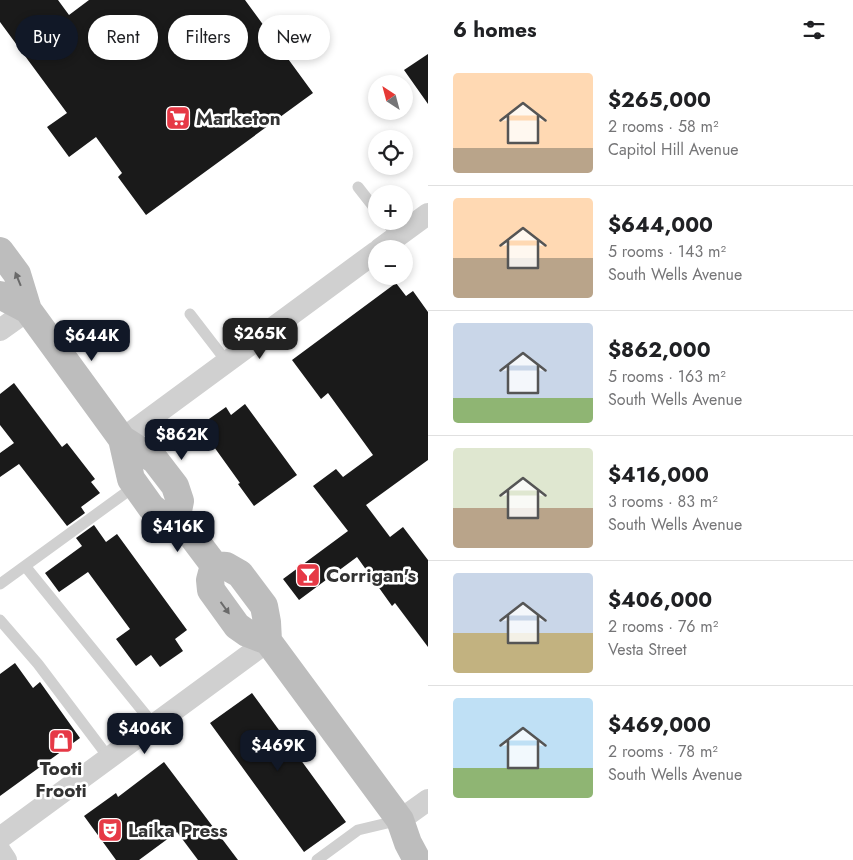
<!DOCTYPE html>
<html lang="en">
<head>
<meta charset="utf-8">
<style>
	body { margin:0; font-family:Jost,sans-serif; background:#f2f2f2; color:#202124; height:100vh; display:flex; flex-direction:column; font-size:19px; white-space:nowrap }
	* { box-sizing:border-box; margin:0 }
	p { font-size:16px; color:#757577 }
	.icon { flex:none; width:28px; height:28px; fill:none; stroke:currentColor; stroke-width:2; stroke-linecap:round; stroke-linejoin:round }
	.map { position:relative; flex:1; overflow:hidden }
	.panel { display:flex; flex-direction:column; background:#fff; width:425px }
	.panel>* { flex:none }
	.banner { position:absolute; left:15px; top:15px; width:338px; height:45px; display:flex; gap:10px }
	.needle { width:32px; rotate:324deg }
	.tools { position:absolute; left:368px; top:75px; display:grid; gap:10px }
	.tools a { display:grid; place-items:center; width:45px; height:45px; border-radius:50%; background:#fff; box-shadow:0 2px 8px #0003; font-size:25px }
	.price { position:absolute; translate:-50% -42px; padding:0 11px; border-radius:10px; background:#111827; color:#fff; font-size:16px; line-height:32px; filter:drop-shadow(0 1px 2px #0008) }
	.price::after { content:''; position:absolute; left:50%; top:30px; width:15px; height:11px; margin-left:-8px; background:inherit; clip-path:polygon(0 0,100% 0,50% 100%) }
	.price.on { background:#222; color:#fff }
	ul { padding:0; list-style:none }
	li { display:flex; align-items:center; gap:15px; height:125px; padding:0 25px }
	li+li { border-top:1px solid #e0e0e0 }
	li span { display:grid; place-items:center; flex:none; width:140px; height:100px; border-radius:5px; color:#555 }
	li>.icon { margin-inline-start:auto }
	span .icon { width:60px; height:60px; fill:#fffc; stroke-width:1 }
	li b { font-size:21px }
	h2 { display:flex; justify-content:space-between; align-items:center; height:60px; padding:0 25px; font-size:21px }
	.chip { padding:0 18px; border-radius:22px; background:#fff; box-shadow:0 2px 8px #0003; font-size:18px; line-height:45px }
	.chip.on { background:#111827; color:#fff }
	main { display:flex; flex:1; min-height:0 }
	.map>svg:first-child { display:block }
	.building { fill:#1a1a1a }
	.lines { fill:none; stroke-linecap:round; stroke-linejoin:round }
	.service { stroke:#d0d0d0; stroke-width:11 }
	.minor { stroke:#d0d0d0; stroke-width:22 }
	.secondary { stroke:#bdbdbd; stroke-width:28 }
	.oneway { fill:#6a6a6a }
	.labels { text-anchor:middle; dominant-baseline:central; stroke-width:5; stroke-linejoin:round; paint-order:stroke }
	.poi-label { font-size:19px; font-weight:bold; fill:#333; stroke:#fff; text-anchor:start }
</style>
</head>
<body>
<main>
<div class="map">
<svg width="428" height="860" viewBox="0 0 428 860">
	<rect width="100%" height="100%" fill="#fff"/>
	<path class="building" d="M0 0H58L69 15 89 0H245L313 93 146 215 118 177 122 173 96 137 69 157 47 127 67 113 0 22Z
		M428 54V104L404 70Z
		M396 283 406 296 413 291 428 312V460L366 505 390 537 403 527 428 560V647L395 603 392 606 357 557 299 600 283 579 348 531 313 486 336 469 343 477 373 455 328 393 321 399 292 360Z
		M14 383 62 447 67 443 95 479 91 482 100 493 81 507 85 513 67 526 19 464 0 477V453L14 443 0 425V394Z
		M245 404 297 475 254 506 238 484 240 483 199 426 226 407 231 415Z
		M94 525 106 542 117 534 187 630 175 639 183 651 160 667 151 655 136 666 116 639 130 629 88 572 59 592 45 573 82 546 76 538Z
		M15 663 33 688 40 682 80 738 0 796V674Z
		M252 693 346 822 304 852 210 723Z
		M164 762 238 860H198L177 832 139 860H116L84 816 116 793 118 797Z"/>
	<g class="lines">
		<path class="service" d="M358 187 376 210
			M385 221 398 236
			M190 314 227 362
			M25 566 154 725
			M0 584 135 486
			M0 620 38 664 109 758
			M317 860 358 830 400 820"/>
		<path class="minor" d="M380 249 428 214
			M0 330 28 310
			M122 439 376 252
			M400 820 428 800
			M0 838 268 641
			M0 851 6 860"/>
		<path class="secondary" d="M0 251 17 274 28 310 122 439 155 460 175 486 180 501 177 516 214 565 226 566 240 574 264 606 267 622 268 641 400 820 408 843 417 860
			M0 295 28 310
			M122 439 131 479 151 507 161 515 177 516
			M214 565 210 580 211 590 237 626 247 633 268 641"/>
	</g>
	<defs><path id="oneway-solid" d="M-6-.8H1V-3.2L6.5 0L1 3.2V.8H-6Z" transform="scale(1.25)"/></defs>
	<g class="oneway">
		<use href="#oneway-solid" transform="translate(18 279) rotate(-112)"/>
		<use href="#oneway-solid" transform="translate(225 608) rotate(54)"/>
	</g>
	<defs>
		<symbol id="supermarket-square" viewBox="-11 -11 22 22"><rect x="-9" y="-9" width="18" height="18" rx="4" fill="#e63946" stroke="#fff"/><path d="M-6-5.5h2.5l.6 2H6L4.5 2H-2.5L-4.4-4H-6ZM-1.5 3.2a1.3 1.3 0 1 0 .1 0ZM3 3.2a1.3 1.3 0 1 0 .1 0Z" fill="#fff"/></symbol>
		<symbol id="bar-square" viewBox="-11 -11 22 22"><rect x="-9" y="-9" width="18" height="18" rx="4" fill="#e63946" stroke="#fff"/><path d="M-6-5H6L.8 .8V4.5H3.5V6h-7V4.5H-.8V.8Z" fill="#fff"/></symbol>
		<symbol id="shop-square" viewBox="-11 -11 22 22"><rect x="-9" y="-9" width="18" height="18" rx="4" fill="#e63946" stroke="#fff"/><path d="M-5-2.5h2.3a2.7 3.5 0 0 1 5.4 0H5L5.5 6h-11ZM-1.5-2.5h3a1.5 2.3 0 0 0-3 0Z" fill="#fff"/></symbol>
		<symbol id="theatre-square" viewBox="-11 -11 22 22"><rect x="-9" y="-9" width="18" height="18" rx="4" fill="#e63946" stroke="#fff"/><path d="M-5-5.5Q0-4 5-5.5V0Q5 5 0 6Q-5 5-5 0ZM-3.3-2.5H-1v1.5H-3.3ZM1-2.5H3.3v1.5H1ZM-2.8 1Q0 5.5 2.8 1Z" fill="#fff"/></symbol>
	</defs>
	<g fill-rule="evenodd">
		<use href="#supermarket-square" x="164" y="104" width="28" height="28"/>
		<use href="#bar-square" x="294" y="561" width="28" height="28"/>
		<use href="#shop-square" x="47" y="727" width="28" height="28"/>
		<use href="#theatre-square" x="96" y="816" width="28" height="28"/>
	</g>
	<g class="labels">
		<g class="poi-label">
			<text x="196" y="118">Marketon</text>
			<text x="326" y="575">Corrigan's</text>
			<text x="61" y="768" text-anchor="middle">Tooti<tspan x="61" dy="22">Frooti</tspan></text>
			<text x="128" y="830">Laika Press</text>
		</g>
	</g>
</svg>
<div class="tools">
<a><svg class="needle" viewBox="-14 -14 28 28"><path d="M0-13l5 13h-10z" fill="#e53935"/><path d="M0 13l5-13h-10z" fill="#757577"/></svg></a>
<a><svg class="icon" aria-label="locate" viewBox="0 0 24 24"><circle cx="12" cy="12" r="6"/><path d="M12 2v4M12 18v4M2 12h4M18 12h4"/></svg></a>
<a>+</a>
<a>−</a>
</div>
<b class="price on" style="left:260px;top:360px">$265K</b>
<b class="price" style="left:92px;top:362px">$644K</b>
<b class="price" style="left:182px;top:461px">$862K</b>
<b class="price" style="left:178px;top:553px">$416K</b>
<b class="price" style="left:145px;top:755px">$406K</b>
<b class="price" style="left:278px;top:772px">$469K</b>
<div class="banner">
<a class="chip on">Buy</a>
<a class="chip">Rent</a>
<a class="chip">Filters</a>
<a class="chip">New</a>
</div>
</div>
<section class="panel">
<h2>6 homes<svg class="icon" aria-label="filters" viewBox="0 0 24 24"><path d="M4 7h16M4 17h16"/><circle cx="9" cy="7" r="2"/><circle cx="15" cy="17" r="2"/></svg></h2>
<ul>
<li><span style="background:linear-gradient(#ffd9b3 75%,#b9a48a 0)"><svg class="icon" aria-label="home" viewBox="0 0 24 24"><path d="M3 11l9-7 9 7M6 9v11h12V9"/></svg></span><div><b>$265,000</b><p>2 rooms · 58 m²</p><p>Capitol Hill Avenue</p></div></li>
<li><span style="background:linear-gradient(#ffd9b3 60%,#b9a48a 0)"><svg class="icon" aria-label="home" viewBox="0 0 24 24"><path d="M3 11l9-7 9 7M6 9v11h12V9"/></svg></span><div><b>$644,000</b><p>5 rooms · 143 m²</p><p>South Wells Avenue</p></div></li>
<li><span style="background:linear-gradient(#c9d6e8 75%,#8fb573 0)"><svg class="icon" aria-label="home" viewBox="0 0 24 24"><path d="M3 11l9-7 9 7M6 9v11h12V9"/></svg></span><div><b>$862,000</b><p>5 rooms · 163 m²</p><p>South Wells Avenue</p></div></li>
<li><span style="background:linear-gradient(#dfe7d0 60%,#b9a48a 0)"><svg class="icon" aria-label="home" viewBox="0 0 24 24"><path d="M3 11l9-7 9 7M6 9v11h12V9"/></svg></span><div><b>$416,000</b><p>3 rooms · 83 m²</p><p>South Wells Avenue</p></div></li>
<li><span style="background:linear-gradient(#c9d6e8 60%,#c2b280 0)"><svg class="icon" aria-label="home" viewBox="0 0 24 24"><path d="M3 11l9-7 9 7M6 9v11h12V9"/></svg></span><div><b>$406,000</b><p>2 rooms · 76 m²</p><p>Vesta Street</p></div></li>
<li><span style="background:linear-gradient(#bfe0f5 70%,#8fb573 0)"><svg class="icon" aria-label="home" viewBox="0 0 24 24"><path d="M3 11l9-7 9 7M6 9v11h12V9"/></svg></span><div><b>$469,000</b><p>2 rooms · 78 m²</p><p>South Wells Avenue</p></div></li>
</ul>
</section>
</main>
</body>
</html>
